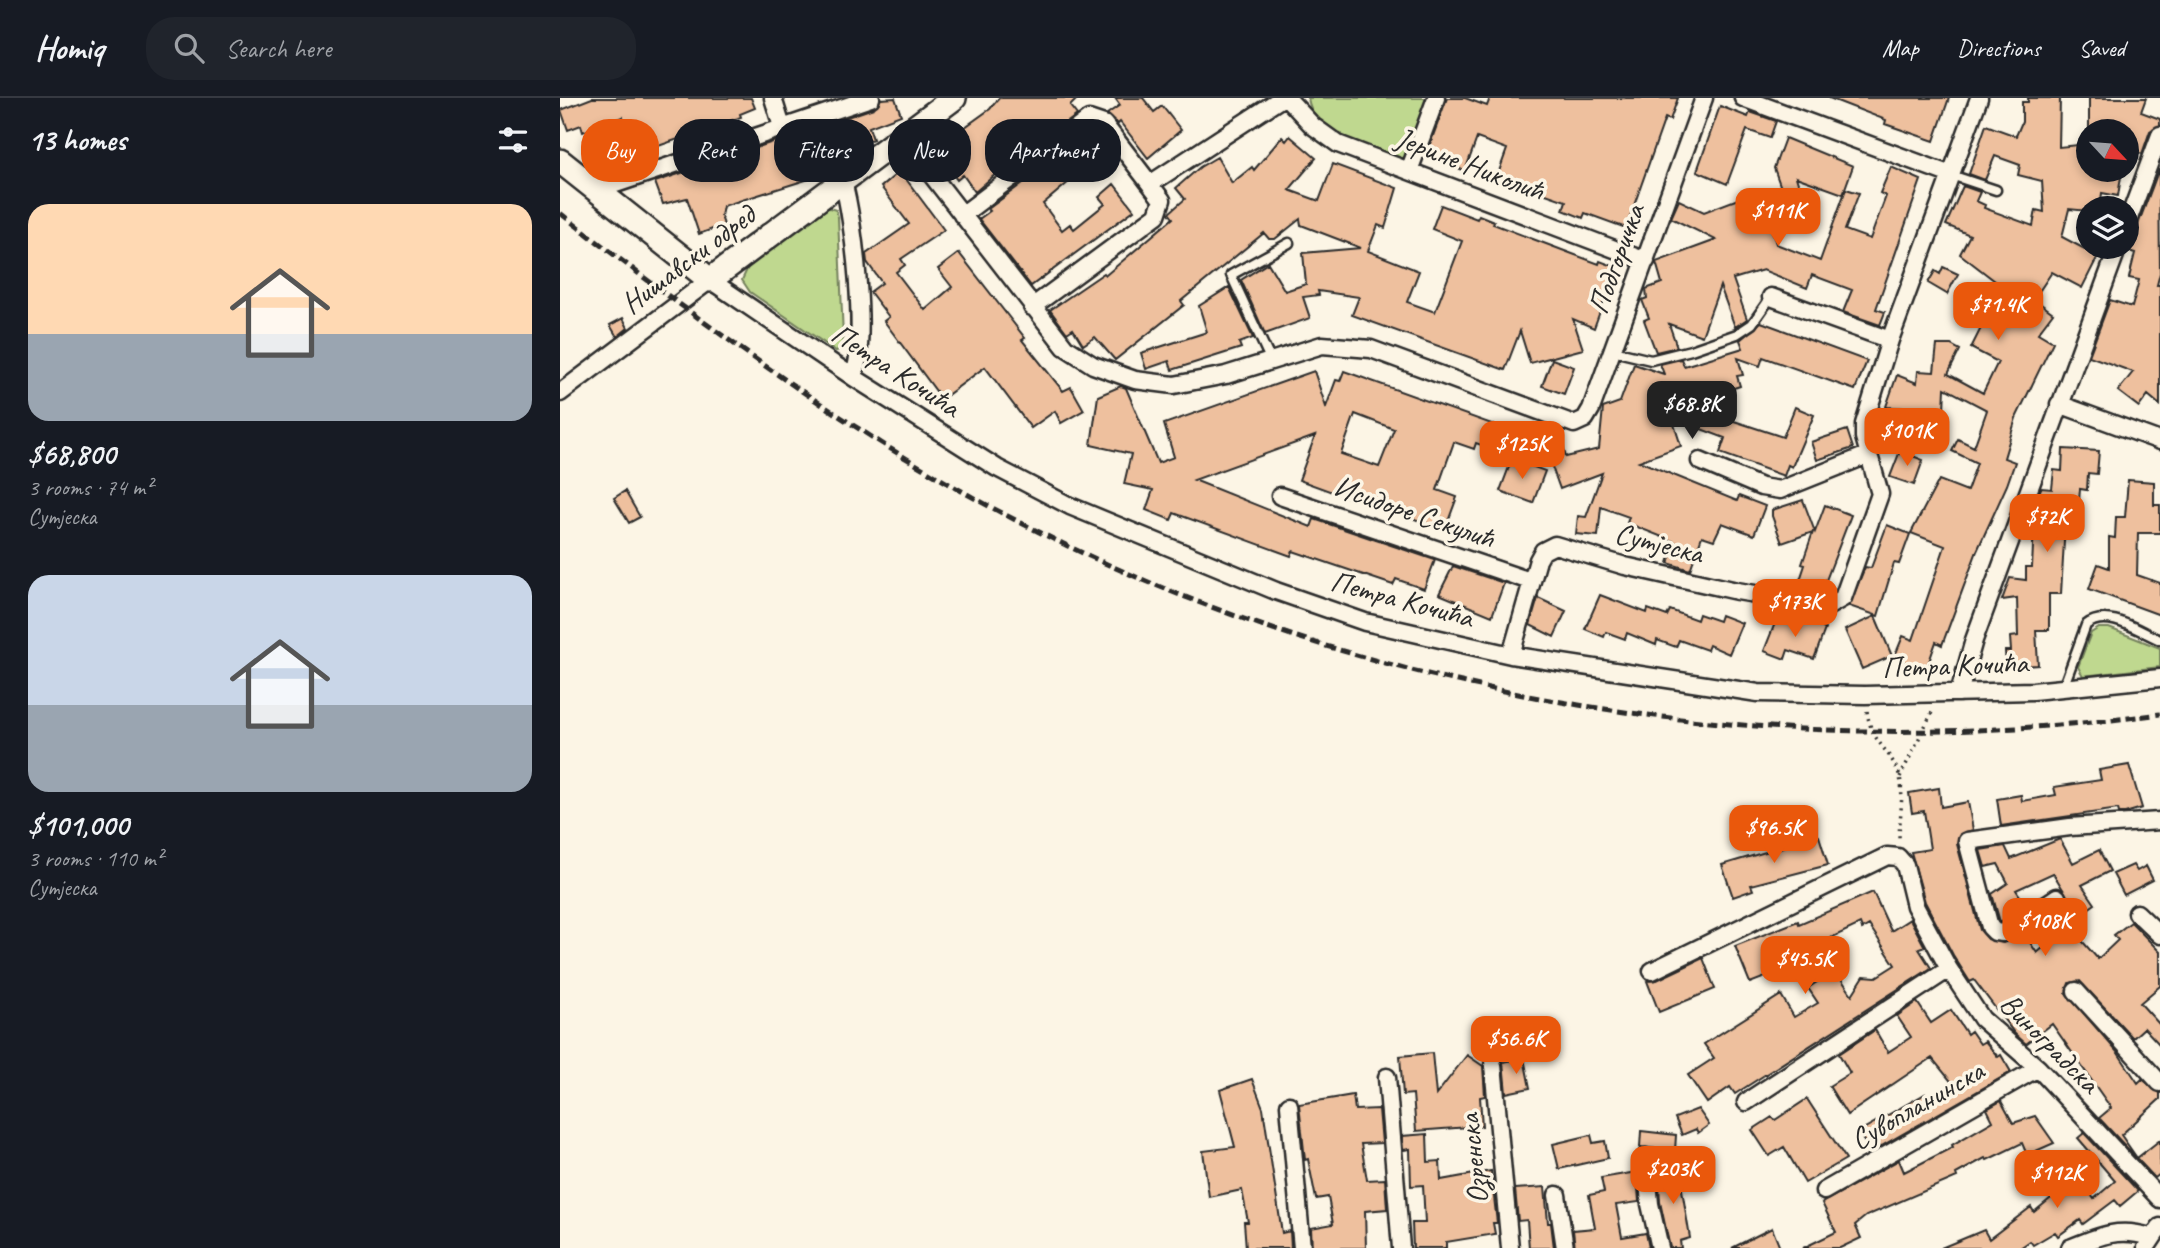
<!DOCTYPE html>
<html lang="en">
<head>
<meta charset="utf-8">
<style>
	body { margin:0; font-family:Caveat,sans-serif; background:#20242c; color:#f1f3f6; height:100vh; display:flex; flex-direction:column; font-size:26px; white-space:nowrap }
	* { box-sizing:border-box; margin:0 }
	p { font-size:23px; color:#9ea1a6 }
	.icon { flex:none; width:38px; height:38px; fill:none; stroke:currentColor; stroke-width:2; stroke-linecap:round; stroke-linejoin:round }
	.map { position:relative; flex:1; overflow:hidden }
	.panel { display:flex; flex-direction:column; background:#171b24; width:560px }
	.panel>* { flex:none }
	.top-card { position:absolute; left:21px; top:21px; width:665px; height:63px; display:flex; gap:14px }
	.needle { width:46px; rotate:116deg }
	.controls { position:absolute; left:1516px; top:21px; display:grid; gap:14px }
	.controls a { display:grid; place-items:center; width:63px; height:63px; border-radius:50%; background:#171b24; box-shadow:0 4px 10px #0003; font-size:35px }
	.price { position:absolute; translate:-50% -60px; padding:0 16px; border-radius:14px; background:#ea580c; color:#fff; font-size:23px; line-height:46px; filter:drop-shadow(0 2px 4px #0008) }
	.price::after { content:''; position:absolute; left:50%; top:42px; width:21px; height:16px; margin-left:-10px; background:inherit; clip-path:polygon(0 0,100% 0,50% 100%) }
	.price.selected { background:#222; color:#fff }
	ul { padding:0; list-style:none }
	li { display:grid; align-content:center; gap:14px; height:371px; padding:0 28px }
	li span { display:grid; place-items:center; height:217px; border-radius:21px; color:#555 }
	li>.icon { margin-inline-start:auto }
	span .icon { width:126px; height:126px; fill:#fffc; stroke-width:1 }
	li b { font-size:30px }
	h2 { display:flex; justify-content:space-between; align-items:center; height:84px; padding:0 28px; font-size:30px }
	.pill { padding:0 24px; border-radius:28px; background:#171b24; box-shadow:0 4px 10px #0003; font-size:24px; line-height:63px }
	.pill.selected { background:#ea580c; color:#fff }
	header { display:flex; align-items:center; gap:42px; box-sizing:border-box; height:98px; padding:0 35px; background:#171b24; border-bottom:2px solid #363941 }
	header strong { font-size:33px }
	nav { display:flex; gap:38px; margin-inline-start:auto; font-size:24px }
	.search { width:490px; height:63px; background:#20242c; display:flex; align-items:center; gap:18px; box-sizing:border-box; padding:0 24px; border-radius:28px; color:#9ea1a6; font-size:26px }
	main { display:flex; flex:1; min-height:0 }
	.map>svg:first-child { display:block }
	.green { fill:#bfd88f; stroke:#75825d; stroke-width:2 }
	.building { fill:#eec09e; stroke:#2b2b2b; stroke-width:2; fill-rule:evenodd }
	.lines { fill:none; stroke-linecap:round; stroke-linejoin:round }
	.lane-casing { stroke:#2b2b2b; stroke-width:13 }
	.street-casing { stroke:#2b2b2b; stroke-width:21 }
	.secondary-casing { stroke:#2b2b2b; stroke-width:28 }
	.path { stroke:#2b2b2b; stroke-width:3.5; stroke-dasharray:2 5; stroke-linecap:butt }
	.lane { stroke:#fcf5e5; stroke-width:8 }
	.street { stroke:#fcf5e5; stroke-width:16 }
	.secondary { stroke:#fcf5e5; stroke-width:23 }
	.rail { stroke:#2b2b2b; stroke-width:5; stroke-dasharray:10 5; stroke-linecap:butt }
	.labels { text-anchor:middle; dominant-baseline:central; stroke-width:7; stroke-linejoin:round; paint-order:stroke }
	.street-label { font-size:30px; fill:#2b2b2b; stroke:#fcf5e5 }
</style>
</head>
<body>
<header>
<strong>Homiq</strong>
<div class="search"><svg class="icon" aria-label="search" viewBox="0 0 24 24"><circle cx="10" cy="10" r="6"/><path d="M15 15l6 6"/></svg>Search here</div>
<nav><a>Map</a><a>Directions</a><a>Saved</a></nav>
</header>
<main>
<section class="panel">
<h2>13 homes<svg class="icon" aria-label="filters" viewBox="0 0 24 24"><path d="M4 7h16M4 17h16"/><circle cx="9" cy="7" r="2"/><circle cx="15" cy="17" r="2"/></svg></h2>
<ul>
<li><span style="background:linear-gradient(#ffd9b3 60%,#9aa5b1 0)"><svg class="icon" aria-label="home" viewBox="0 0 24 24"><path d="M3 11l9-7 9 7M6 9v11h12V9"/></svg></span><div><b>$68,800</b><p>3 rooms · 74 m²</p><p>Сутјеска</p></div></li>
<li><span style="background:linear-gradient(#c9d6e8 60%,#9aa5b1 0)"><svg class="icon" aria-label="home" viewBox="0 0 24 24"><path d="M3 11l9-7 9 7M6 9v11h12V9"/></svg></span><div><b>$101,000</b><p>3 rooms · 110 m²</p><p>Сутјеска</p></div></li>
</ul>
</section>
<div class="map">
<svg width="1600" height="1150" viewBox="0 0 1600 1150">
	<rect width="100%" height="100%" fill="#fcf5e5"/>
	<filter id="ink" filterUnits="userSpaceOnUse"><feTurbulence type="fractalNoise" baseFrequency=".0143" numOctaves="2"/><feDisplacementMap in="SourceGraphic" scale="14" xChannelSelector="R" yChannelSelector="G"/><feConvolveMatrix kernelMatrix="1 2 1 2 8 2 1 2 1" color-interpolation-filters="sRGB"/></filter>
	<g filter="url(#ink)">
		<path class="green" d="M748 0H871L849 62C817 51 754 41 748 0Z
			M266 109 276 112 278 119 283 239 281 251 276 253 190 194 182 182 191 163Z
			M1539 530H1549L1600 550V569L1523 578 1518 569 1531 535Z"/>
		<path class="building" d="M32 0H191L195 10 180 16 181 19 90 51 87 41 72 46 63 19 23 34 21 27 8 32 1 12Z
			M335 0 341 17 309 29 313 41 248 62 250 67 245 69 249 81 163 108 161 118 164 127 139 136 127 100 103 106 95 84 314 10 321 1Z
			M439 0H518L510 8 517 17 486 40 482 36 415 94 403 77 397 82 379 57 399 43 394 37 430 11Z
			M555 0H583L594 14 602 8 621 32 588 60 560 24 558 26 547 16 560 7Z
			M887 0H905L927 8 930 0H1118L1110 22 1105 20 1066 130 1025 115 1023 120 1003 112 1006 103 937 79 947 51 917 40 905 73 866 57Z
			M1269 0H1389L1374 43 1325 26 1326 22Z
			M1468 0H1500L1499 49 1528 46V72H1562L1558 98 1542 95 1540 110H1528V113L1509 111 1502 139 1538 158 1522 190 1492 174 1474 201 1493 215 1478 235 1493 244 1456 320 1444 360 1455 364 1447 387 1417 453 1382 547 1376 544 1366 572 1334 560 1343 538 1353 542 1385 448 1351 435 1379 382 1407 393 1417 365 1392 353 1398 341 1414 349 1427 312 1385 290 1384 312 1327 309 1363 325 1357 340 1320 326 1337 277 1357 285 1358 273 1374 274 1377 247H1391L1400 252 1388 276 1423 295 1438 264 1411 250 1427 218 1418 213 1435 183 1400 156 1410 137 1386 127 1403 88 1420 94 1416 103 1425 107 1424 110 1473 128 1476 112 1484 114 1482 83 1458 77 1460 67 1435 58 1425 82 1409 76 1426 27 1456 38 1462 24V4H1468Z
			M1529 0H1586L1581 14 1600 21V27L1590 33 1582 56 1566 50V33H1529Z
			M1160 8 1188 19 1190 14 1216 23 1210 40 1187 32 1167 86 1137 73Z
			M526 37 542 58 537 63 539 65 526 75 523 72 483 106 502 132 510 126 514 131 545 106 539 99 554 86 574 112 471 188 419 121 430 113 428 111 471 79 473 81Z
			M730 38 756 60 729 92 759 103 773 66 837 90 825 130 818 127 808 153 859 173 847 204 875 214 902 143 872 131 881 107 917 121 919 117 934 123 933 126 1039 166 1040 163 1056 169 1034 230 1013 221 1023 251 970 265 960 233 945 272 792 217 799 199 758 193 759 197 743 199 750 220 705 236 681 182 708 165 725 193 746 186 743 155 801 150 741 127 740 121 715 141H709L704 135 621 203 624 207 555 262 535 239 523 247 513 231 507 235 490 212 544 175 546 177 613 120 609 115 625 101 616 90 640 69 657 59 672 85 692 69 694 72 722 39 726 43Z
			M1225 40 1293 68 1283 96 1236 79 1242 98 1205 109 1216 146 1260 163 1286 91 1299 95 1285 132 1310 141 1326 98 1320 95 1331 69 1361 82 1316 211 1325 214 1320 227 1283 214 1292 192 1252 177 1247 190 1203 172 1173 181 1187 221 1175 229 1160 188 1142 238 1109 226 1117 249 1096 254 1084 222 1089 220 1082 202 1087 200 1086 191 1102 185 1096 164 1156 142 1111 120 1119 102 1144 114 1186 98 1187 100 1221 90 1214 70Z
			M1599 71 1600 175 1597 187H1600V307L1588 297 1579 309 1558 293 1573 274 1529 258 1550 202 1572 209 1579 182 1569 180 1575 155 1568 153 1567 145 1576 132Z
			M340 73 384 132 341 161 345 167 336 174 365 212 392 189 378 171 399 155 465 240 462 242 503 293 511 289 524 312 501 325 495 313 471 330 425 269 382 301 324 223 329 219 310 194 322 185 307 164 306 156 349 126 321 89Z
			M1383 169 1398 176 1387 196 1368 185 1375 173 1380 176Z
			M669 189 693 240 679 245 681 250 612 272 609 263 586 271 581 255 647 234 639 208Z
			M63 220 68 230 57 239 50 227Z
			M1201 224 1307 263 1295 292 1203 259 1200 268 1178 260 1183 277 1177 278 1180 288 1143 300 1172 310 1168 321 1223 339 1235 309 1254 317 1232 369 1228 367 1224 378 1160 355 1165 340 1112 320 1121 348 1079 363 1177 403 1179 398 1205 408 1194 437 1162 425 1154 442 1142 438 1130 472 1108 465 1115 444 1067 425 1069 419 1041 409 1038 438 1016 436 1018 418 1026 419 1042 375 1000 391 983 344 1001 339 1006 359 1039 351 1043 310 1060 304 1074 266 1104 276 1100 266 1121 261 1124 268 1183 250 1180 242Z
			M992 261 1014 269 1004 296 982 288Z
			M754 273 766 309 776 282 780 283 784 273 957 335 949 357 916 345 914 351 894 344 877 392 897 399 886 429 881 427 879 430 838 415 839 412 788 393 786 399 739 382 755 338 634 382 751 429 754 421 875 462 864 491 836 481 833 487 733 453 731 458 614 415 611 422 586 412 593 392 564 386 571 356 531 347 538 298 561 288 566 290 598 365 614 359 604 326ZM795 316 834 331 819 369 781 356Z
			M1287 332 1293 350 1257 362 1251 344Z
			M1503 351 1539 353 1537 376 1528 375 1527 392 1520 391 1517 427 1505 425 1501 496H1489V532H1476L1478 567 1446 569 1445 553H1451L1450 539 1458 538 1457 500 1442 502 1450 480 1466 482V469H1472L1475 406 1481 390 1492 391 1494 372 1502 373Z
			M1340 353 1363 362 1354 387 1330 379Z
			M952 361 985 373 973 405 940 393Z
			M1568 382 1594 384V407H1600V435H1578L1577 477 1600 485V517L1529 491 1538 466 1549 470V439L1555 440 1556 419H1565Z
			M65 393 80 419 69 425 54 400Z
			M1243 402 1255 434 1265 407 1291 417 1263 490 1240 482 1245 467 1242 466 1253 434 1222 445 1212 418V412Z
			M1327 427 1350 436 1339 466 1334 465 1318 518 1289 508 1305 469 1311 470Z
			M893 468 944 485 932 518 879 496Z
			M1040 497 1087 515 1088 511 1107 518 1110 512 1137 522 1139 516 1159 523 1161 517 1182 525 1169 556 1149 547 1147 552 1119 542 1116 549 1097 542 1096 547 1067 535 1065 541 1046 534 1044 539 1025 531Z
			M978 500 1006 513 994 539 970 527Z
			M1315 518 1332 558 1302 571 1285 532Z
			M1217 520 1241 530 1245 521 1265 531 1254 561 1228 552 1225 561 1204 553Z
			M1569 667 1582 710 1565 715H1559L1558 711 1441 728 1437 701 1461 697 1462 703 1496 697 1494 689 1541 682 1539 672Z
			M1379 690 1381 709 1408 704 1413 732 1400 736 1397 746 1420 832 1428 841 1443 845 1463 834 1477 855 1499 836 1488 818 1503 807 1507 798 1493 775 1456 792 1466 807 1440 824 1432 796 1448 785 1438 766 1425 769 1420 752 1445 748 1451 761 1500 741 1513 765 1539 752 1550 773 1522 787 1535 806 1507 826 1538 861 1558 842 1554 837 1571 824 1600 854V888L1580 905 1600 927V947L1584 930 1573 940 1520 883 1509 885 1506 895 1558 955 1578 985 1582 981 1600 995V1001L1561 1037 1577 1060 1600 1042V1076L1595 1080 1539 1020 1551 1010 1492 926 1466 946 1455 936 1414 882 1410 884 1393 857 1365 804 1351 754 1370 751 1364 713 1352 715 1349 695Z
			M1259 738 1268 767 1191 787 1193 792 1173 799 1162 767Z
			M1573 767 1577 773 1586 768 1593 782 1564 797 1553 776Z
			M1313 794 1331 833 1350 821 1365 849 1359 851 1371 870 1175 996 1170 989 1147 1005 1128 977 1154 960 1144 946 1221 897 1234 919 1258 905 1248 890 1275 872 1292 897 1304 878 1316 879 1335 867 1309 827 1302 831 1300 826 1218 865 1221 873 1190 885 1175 848 1238 823 1239 826Z
			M1143 860 1155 891 1099 914 1087 883 1097 882Z
			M1357 904 1371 925 1391 912 1407 936 1411 933 1420 946 1425 943 1438 959 1441 957 1451 974 1311 1054 1298 1034 1365 996 1368 1003 1394 987 1372 960 1287 1017 1269 988 1290 975 1279 956 1315 932 1328 954 1351 939 1337 918Z
			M872 955 876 997 907 957 923 968 925 998 920 999 922 1028 856 1033 853 996 843 997 840 958Z
			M964 960 970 990 946 995 943 964Z
			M692 981 703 1010 722 1135 730 1133 731 1150H686L684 1124H688L682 1092 649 1099 643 1053 675 1049 660 992Z
			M793 997 795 1012 819 1011 822 1045 801 1046 807 1082 825 1081 827 1111 805 1113 806 1150H752L751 1130 773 1126 768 1099 756 1101 748 1061 745 1062 739 1006Z
			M1247 1001 1286 1061 1245 1085 1224 1049 1209 1058 1192 1032 1212 1019 1215 1022Z
			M1441 1003 1453 1025 1475 1018 1494 1045 1467 1057 1462 1045 1427 1062 1425 1060 1396 1076 1397 1079 1306 1118 1295 1127 1301 1140 1280 1150H1243L1276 1134 1262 1105 1339 1062 1344 1074 1393 1049 1392 1047 1433 1023 1427 1011Z
			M1138 1011 1149 1027 1138 1035 1136 1031 1122 1037 1115 1020Z
			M1081 1033 1116 1037 1115 1053 1080 1049Z
			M1524 1035 1578 1093 1560 1108 1555 1102 1523 1126 1520 1122 1498 1138 1495 1134 1473 1147 1470 1143 1460 1150H1381L1424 1132 1429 1141 1471 1109 1474 1114 1518 1078 1534 1101 1555 1083 1518 1040Z
			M867 1036 868 1064 880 1063 881 1082 931 1073 937 1125H933L935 1136 886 1144V1150H853L852 1125H865L863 1087 851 1088 850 1051 843 1052 842 1038Z
			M1031 1037 1033 1045 1045 1043 1048 1060 999 1071 993 1046Z
			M1118 1067 1130 1140 1120 1143 1121 1150H1110L1100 1104 1098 1071Z
			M1077 1074 1079 1104 1056 1107 1062 1139 1086 1135 1089 1150H1015L1013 1132 1035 1130 1029 1097 1044 1094 1041 1080Z
			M985 1089 988 1125H991L994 1150H969L967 1122 958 1123 955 1091Z
			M1212 1130 1220 1150H1172Z"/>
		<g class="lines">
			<defs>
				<path id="lane" d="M1391 77 1436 92
					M1053 253 1091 262 1131 252 1177 236 1192 226 1211 199
					M711 263 671 177 729 145
					M1503 590 1526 527C1547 510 1579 533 1600 542"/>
				<path id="street" d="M213 0 222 29
					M727 0 753 28 778 46 1086 163
					M1183 0 1391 77
					M343 40 505 249 533 267 575 282 614 287 666 277 762 247 811 251 1014 326 1025 321 1031 311 1144 0
					M849 73 876 0
					M283 84C294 121 308 246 293 279
					M38 92 311 0
					M402 117 529 21 544 26 590 86
					M1566 128 1600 37
					M1211 199 1330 242
					M472 209 597 117 602 102 590 86 722 0
					M0 295 150 182 293 279 437 370 510 408 716 493 805 524 951 557 1198 595 1305 597 1473 593 1600 580
					M1499 306 1600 343
					M1140 363 1201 389 1220 392 1310 356
					M720 398 970 483
					M951 557 978 462 983 453 995 447 1065 468 1177 493 1269 508 1283 500 1320 396 1304 339V326L1330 242 1419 0
					M1399 595 1414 542 1558 149
					M1497 799 1443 835 1435 834 1430 829 1407 743 1510 729 1600 723
					M1577 815 1600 837
					M1092 873 1327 758 1338 759 1345 767 1355 808 1389 871 1422 921 1478 970 1600 1101
					M1516 893 1600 985
					M933 967 950 1150
					M827 979 841 1150
					M1186 1004 1389 871
					M729 1007 742 1150
					M1086 1059 1090 1106 1100 1150
					M1264 1093 1478 970
					M997 1097 1005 1150
					M1510 1150C1539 1138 1559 1129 1590 1139
					M1586 1150 1600 1129"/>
				<path id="secondary" d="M0 63 150 182 394 0"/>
			</defs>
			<use href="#lane" class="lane-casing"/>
			<use href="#street" class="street-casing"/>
			<use href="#secondary" class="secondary-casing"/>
			<path class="path" d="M1307 613C1311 645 1328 648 1339 676 1345 694 1339 723 1339 742
				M1340 679 1374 610"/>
			<use href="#lane" class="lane"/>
			<use href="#street" class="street"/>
			<use href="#secondary" class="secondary"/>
			<path class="rail" d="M0 115C130 216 263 315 407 396 764 595 1196 671 1600 616"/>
		</g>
	</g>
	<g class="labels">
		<g class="street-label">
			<text transform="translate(910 66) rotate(21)">Јерине Николић</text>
			<text transform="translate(128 161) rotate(-37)">Нишавски одред</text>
			<text transform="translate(1056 161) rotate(-70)">Подгоричка</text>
			<text transform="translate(336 272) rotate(33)">Петра Кочића</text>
			<text transform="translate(854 414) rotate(19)">Исидоре Секулић</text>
			<text transform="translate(1099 445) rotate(14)">Сутјеска</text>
			<text transform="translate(842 501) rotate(15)">Петра Кочића</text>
			<text transform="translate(1395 567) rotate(-2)">Петра Кочића</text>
			<text transform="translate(1490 945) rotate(45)">Виноградска</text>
			<text transform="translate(1357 1007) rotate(-30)">Сувопланинска</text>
			<text transform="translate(913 1061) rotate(-96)">Озренска</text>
		</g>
	</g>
</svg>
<div class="controls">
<a><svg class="needle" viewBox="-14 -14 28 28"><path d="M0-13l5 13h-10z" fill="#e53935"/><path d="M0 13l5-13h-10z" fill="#9ea1a6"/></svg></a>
<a><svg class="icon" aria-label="layers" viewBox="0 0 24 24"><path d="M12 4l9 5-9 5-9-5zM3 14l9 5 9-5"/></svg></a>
</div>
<b class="price" style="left:1218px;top:150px">$111K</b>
<b class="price" style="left:1438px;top:244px">$71.4K</b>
<b class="price selected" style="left:1132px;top:343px">$68.8K</b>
<b class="price" style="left:1347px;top:370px">$101K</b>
<b class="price" style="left:962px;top:383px">$125K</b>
<b class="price" style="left:1487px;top:456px">$72K</b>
<b class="price" style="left:1235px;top:541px">$173K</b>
<b class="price" style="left:1214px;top:767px">$96.5K</b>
<b class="price" style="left:1485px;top:860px">$108K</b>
<b class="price" style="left:1245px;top:898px">$45.5K</b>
<b class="price" style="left:956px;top:978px">$56.6K</b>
<b class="price" style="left:1113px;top:1108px">$203K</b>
<b class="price" style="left:1497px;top:1112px">$112K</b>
<div class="top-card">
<a class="pill selected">Buy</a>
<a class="pill">Rent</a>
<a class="pill">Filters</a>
<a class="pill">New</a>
<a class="pill">Apartment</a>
</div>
</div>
</main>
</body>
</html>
